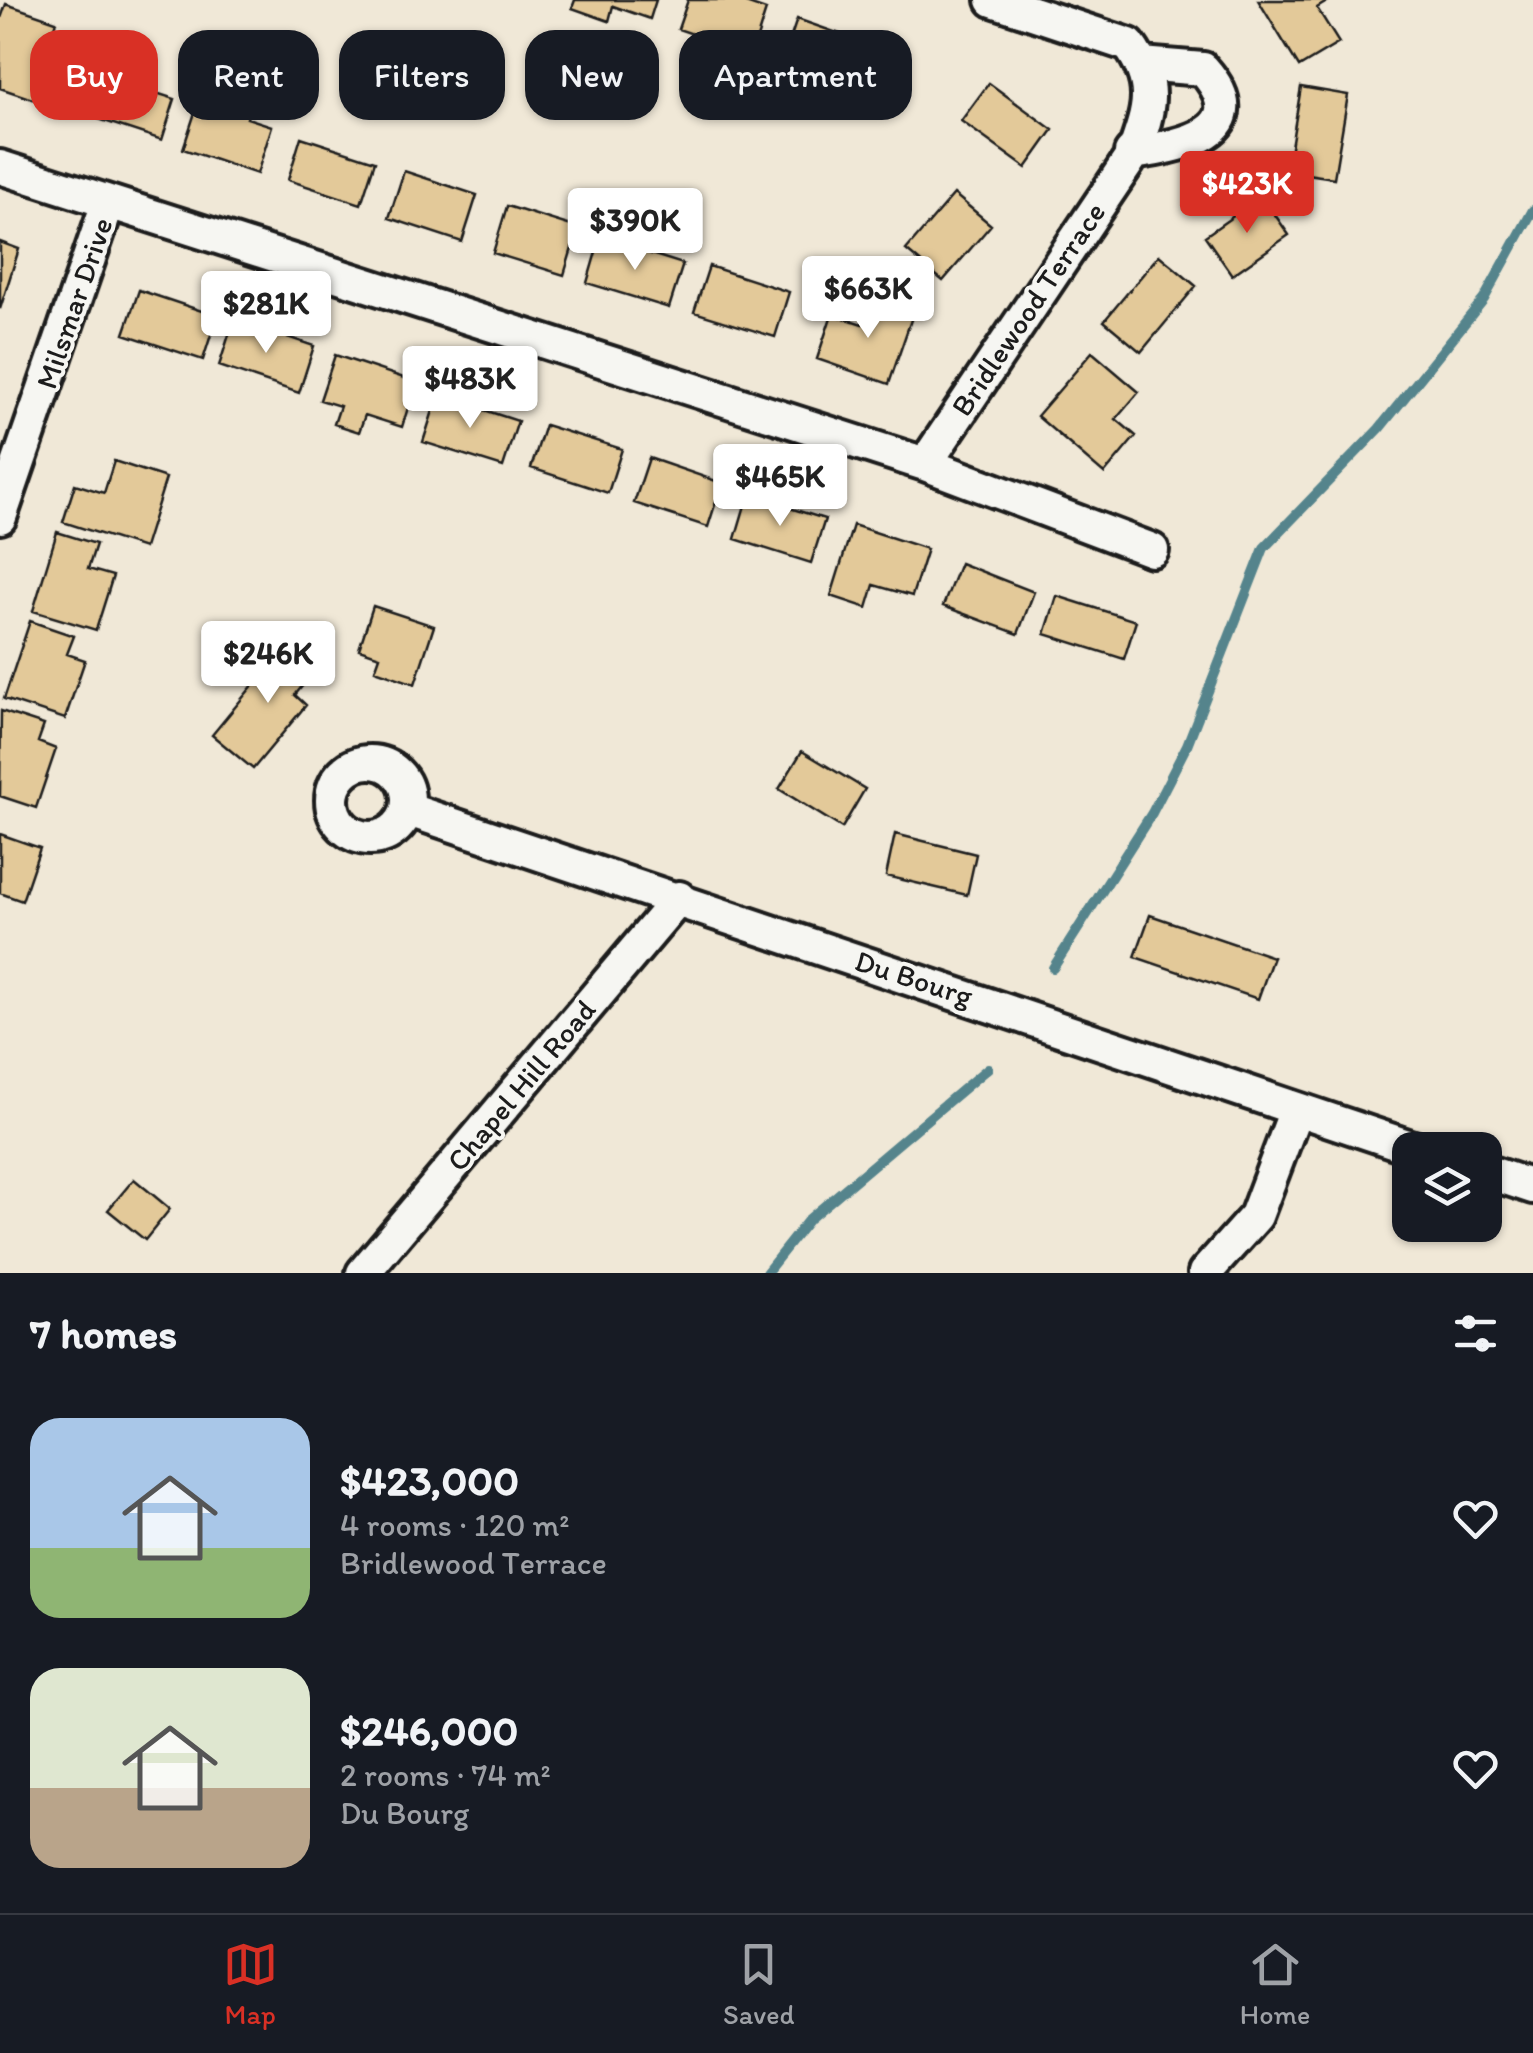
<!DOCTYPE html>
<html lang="en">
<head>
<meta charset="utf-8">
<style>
	body { margin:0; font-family:Itim,sans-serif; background:#20242c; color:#f1f3f6; height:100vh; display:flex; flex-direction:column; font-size:38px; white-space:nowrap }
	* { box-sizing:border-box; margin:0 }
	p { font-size:32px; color:#9ea1a6 }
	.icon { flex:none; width:55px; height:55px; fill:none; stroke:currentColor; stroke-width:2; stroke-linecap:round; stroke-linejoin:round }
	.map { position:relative; height:1273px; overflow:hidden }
	.details { display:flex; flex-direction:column; background:#171b24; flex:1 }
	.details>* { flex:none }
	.banner { position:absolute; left:30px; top:30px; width:1000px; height:90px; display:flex; gap:20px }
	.buttons { position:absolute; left:1392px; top:1132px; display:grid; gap:20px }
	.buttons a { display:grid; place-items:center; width:110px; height:110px; border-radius:20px; background:#171b24; box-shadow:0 2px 8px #0004; font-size:50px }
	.price { position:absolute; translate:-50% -85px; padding:0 22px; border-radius:10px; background:#fff; color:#222; font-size:32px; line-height:65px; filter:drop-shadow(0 2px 5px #0008) }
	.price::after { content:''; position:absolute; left:50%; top:60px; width:30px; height:22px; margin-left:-15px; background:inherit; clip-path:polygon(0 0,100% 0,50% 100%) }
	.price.on { background:#d93025; color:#fff }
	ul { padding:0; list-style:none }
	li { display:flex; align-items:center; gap:30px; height:250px; padding:0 30px }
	li span { display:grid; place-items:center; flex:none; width:280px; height:200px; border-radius:30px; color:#555 }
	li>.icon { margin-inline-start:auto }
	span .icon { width:120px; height:120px; fill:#fffc; stroke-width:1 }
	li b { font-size:42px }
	h2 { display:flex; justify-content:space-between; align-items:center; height:120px; padding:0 30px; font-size:42px }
	.pill { padding:0 35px; border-radius:30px; background:#171b24; box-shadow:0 2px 8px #0004; font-size:35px; line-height:90px }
	.pill.on { background:#d93025; color:#fff }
	.tabs { display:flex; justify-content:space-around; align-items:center; height:140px; border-top:2px solid #363941; background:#171b24; font-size:28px; color:#9ea1a6 }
	.tabs a { display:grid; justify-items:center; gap:5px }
	.tabs .on { color:#d93025 }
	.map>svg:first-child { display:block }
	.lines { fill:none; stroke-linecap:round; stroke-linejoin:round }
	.stream { stroke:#54848c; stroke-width:10 }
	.building { fill:#e3c999; stroke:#1c1c1c; stroke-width:2.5 }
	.minor-casing { stroke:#1c1c1c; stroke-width:40 }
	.minor { stroke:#f6f6f2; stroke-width:32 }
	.labels { text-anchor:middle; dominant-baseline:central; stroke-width:8; stroke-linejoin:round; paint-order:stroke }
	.street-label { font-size:30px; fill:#1c1c1c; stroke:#f6f6f2 }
</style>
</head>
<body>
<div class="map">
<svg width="1533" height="1273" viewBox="0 0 1533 1273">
	<rect width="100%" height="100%" fill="#f0e8d7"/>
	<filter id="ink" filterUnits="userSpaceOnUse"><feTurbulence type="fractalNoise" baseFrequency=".01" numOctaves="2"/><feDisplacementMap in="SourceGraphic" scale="20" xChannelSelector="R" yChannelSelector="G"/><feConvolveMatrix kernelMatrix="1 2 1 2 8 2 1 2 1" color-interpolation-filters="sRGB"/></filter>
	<g filter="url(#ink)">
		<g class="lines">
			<path class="stream" d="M1053 968 1152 813 1187 745 1264 548 1379 429 1484 299 1533 210
				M766 1273 809 1219 988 1068"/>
		</g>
		<path class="building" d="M575 0H656L650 19 613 6 609 21 572 8Z
			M688 0H737L766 10 752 54 678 29Z
			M1258 0H1330L1317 8 1339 43 1299 67Z
			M6 4 56 21 46 51 69 59 53 106 0 88V21Z
			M797 19 869 44 854 87 837 81 833 93 809 84 813 73 782 63Z
			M97 74 175 99 162 140 83 114Z
			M205 82 254 98 247 118 272 126 257 174 183 149Z
			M989 83 1053 130 1026 168 961 121Z
			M1301 87 1348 95 1334 178 1287 171Z
			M301 137 375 161 361 204 288 180Z
			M404 171 477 195 462 242 389 218Z
			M954 194 991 225 943 281 906 250Z
			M1262 196 1289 235 1232 275 1205 236Z
			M507 206 578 228 564 275 493 253Z
			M600 238 683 264 669 308 587 283Z
			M0 242 19 249 0 309Z
			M1159 255 1196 286 1141 352 1104 321Z
			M709 266 789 292 775 337 694 312Z
			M139 290 217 316 203 360 124 334Z
			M871 297 914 311 889 384 817 359 832 314 862 324Z
			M234 319 314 346 299 393 219 366Z
			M1092 352 1139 392 1116 419 1136 436 1104 474 1037 416Z
			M335 355 416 382 402 427 365 415 359 432 334 424 340 406 320 400Z
			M438 395 518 421 503 467 423 442Z
			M545 425 622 449 608 493 531 468Z
			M649 458 722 483 708 527 634 503Z
			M114 461 166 478 144 548 63 522 75 484 104 493Z
			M748 495 825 519 811 563 735 539Z
			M853 525 927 549 912 596 874 585 867 608 831 596Z
			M57 532 96 544 88 569 113 576 96 630 33 611Z
			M960 563 1034 592 1018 634 943 606Z
			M1057 596 1136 621 1124 659 1045 634Z
			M373 606 434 626 415 684 375 670 380 656 359 649Z
			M30 621 74 636 67 654 85 660 65 719 4 699Z
			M292 638 321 663 295 695 306 705 253 769 212 735Z
			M1 711 44 725 38 742 56 749 36 808 0 796Z
			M802 751 865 789 842 828 779 789Z
			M0 834 40 848 22 901 0 893Z
			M895 834 976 854 967 895 886 876Z
			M1150 915 1273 957 1258 999 1135 957Z
			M134 1179 170 1209 145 1240 108 1210Z"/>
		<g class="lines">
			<defs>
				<path id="minor" d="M1131 153C1180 147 1259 132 1203 69L1141 64
					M0 167 925 464 1152 550
					M925 464 1134 153C1149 110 1158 85 1129 45L993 0
					M0 517 108 203
					M332 800a38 38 0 1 1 76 0a38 38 0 1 1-76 0Z
					M409 810 1419 1150
					M1485 1171 1533 1187
					M363 1273 679 898
					M1205 1273 1256 1216 1296 1110"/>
			</defs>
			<use href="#minor" class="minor-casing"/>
			<use href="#minor" class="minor"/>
		</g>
	</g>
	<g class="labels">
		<g class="street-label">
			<text transform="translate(74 303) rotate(-71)">Milsmar Drive</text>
			<text transform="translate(1028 309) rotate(-56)">Bridlewood Terrace</text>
			<text transform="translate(914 978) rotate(18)">Du Bourg</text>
			<text transform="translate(521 1085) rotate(-50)">Chapel Hill Road</text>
		</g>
	</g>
</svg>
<div class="buttons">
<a><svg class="icon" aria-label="layers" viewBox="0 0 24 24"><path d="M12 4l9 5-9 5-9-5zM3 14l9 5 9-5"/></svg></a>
</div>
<b class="price on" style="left:1247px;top:236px">$423K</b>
<b class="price" style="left:635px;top:273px">$390K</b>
<b class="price" style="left:868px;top:341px">$663K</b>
<b class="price" style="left:266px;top:356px">$281K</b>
<b class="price" style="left:470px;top:431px">$483K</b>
<b class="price" style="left:780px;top:529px">$465K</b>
<b class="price" style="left:268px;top:706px">$246K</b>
<div class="banner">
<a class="pill on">Buy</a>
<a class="pill">Rent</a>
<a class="pill">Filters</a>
<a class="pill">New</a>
<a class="pill">Apartment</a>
</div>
</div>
<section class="details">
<h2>7 homes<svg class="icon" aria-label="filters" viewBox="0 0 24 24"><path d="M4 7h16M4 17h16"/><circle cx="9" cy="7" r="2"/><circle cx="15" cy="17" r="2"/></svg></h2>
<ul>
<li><span style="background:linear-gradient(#a9c7e8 65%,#8fb573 0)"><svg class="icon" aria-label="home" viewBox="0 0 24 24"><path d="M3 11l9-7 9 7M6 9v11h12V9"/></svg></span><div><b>$423,000</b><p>4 rooms · 120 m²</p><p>Bridlewood Terrace</p></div><svg class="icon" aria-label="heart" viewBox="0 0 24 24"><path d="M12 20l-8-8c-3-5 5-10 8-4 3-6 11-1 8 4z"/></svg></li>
<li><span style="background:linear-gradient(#dfe7d0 60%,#b9a48a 0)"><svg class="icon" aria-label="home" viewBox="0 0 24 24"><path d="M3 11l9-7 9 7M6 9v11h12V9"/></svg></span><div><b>$246,000</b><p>2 rooms · 74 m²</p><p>Du Bourg</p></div><svg class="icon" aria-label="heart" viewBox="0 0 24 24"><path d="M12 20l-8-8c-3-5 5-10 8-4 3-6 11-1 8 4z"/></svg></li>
</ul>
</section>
<nav class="tabs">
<a class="on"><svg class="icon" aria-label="map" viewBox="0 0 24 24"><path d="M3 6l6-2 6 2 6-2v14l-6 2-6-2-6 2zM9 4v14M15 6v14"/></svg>Map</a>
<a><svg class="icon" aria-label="saved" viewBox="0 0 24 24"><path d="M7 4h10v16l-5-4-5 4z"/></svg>Saved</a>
<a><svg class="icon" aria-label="home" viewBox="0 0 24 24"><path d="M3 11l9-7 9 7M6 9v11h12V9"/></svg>Home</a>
</nav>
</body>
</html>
